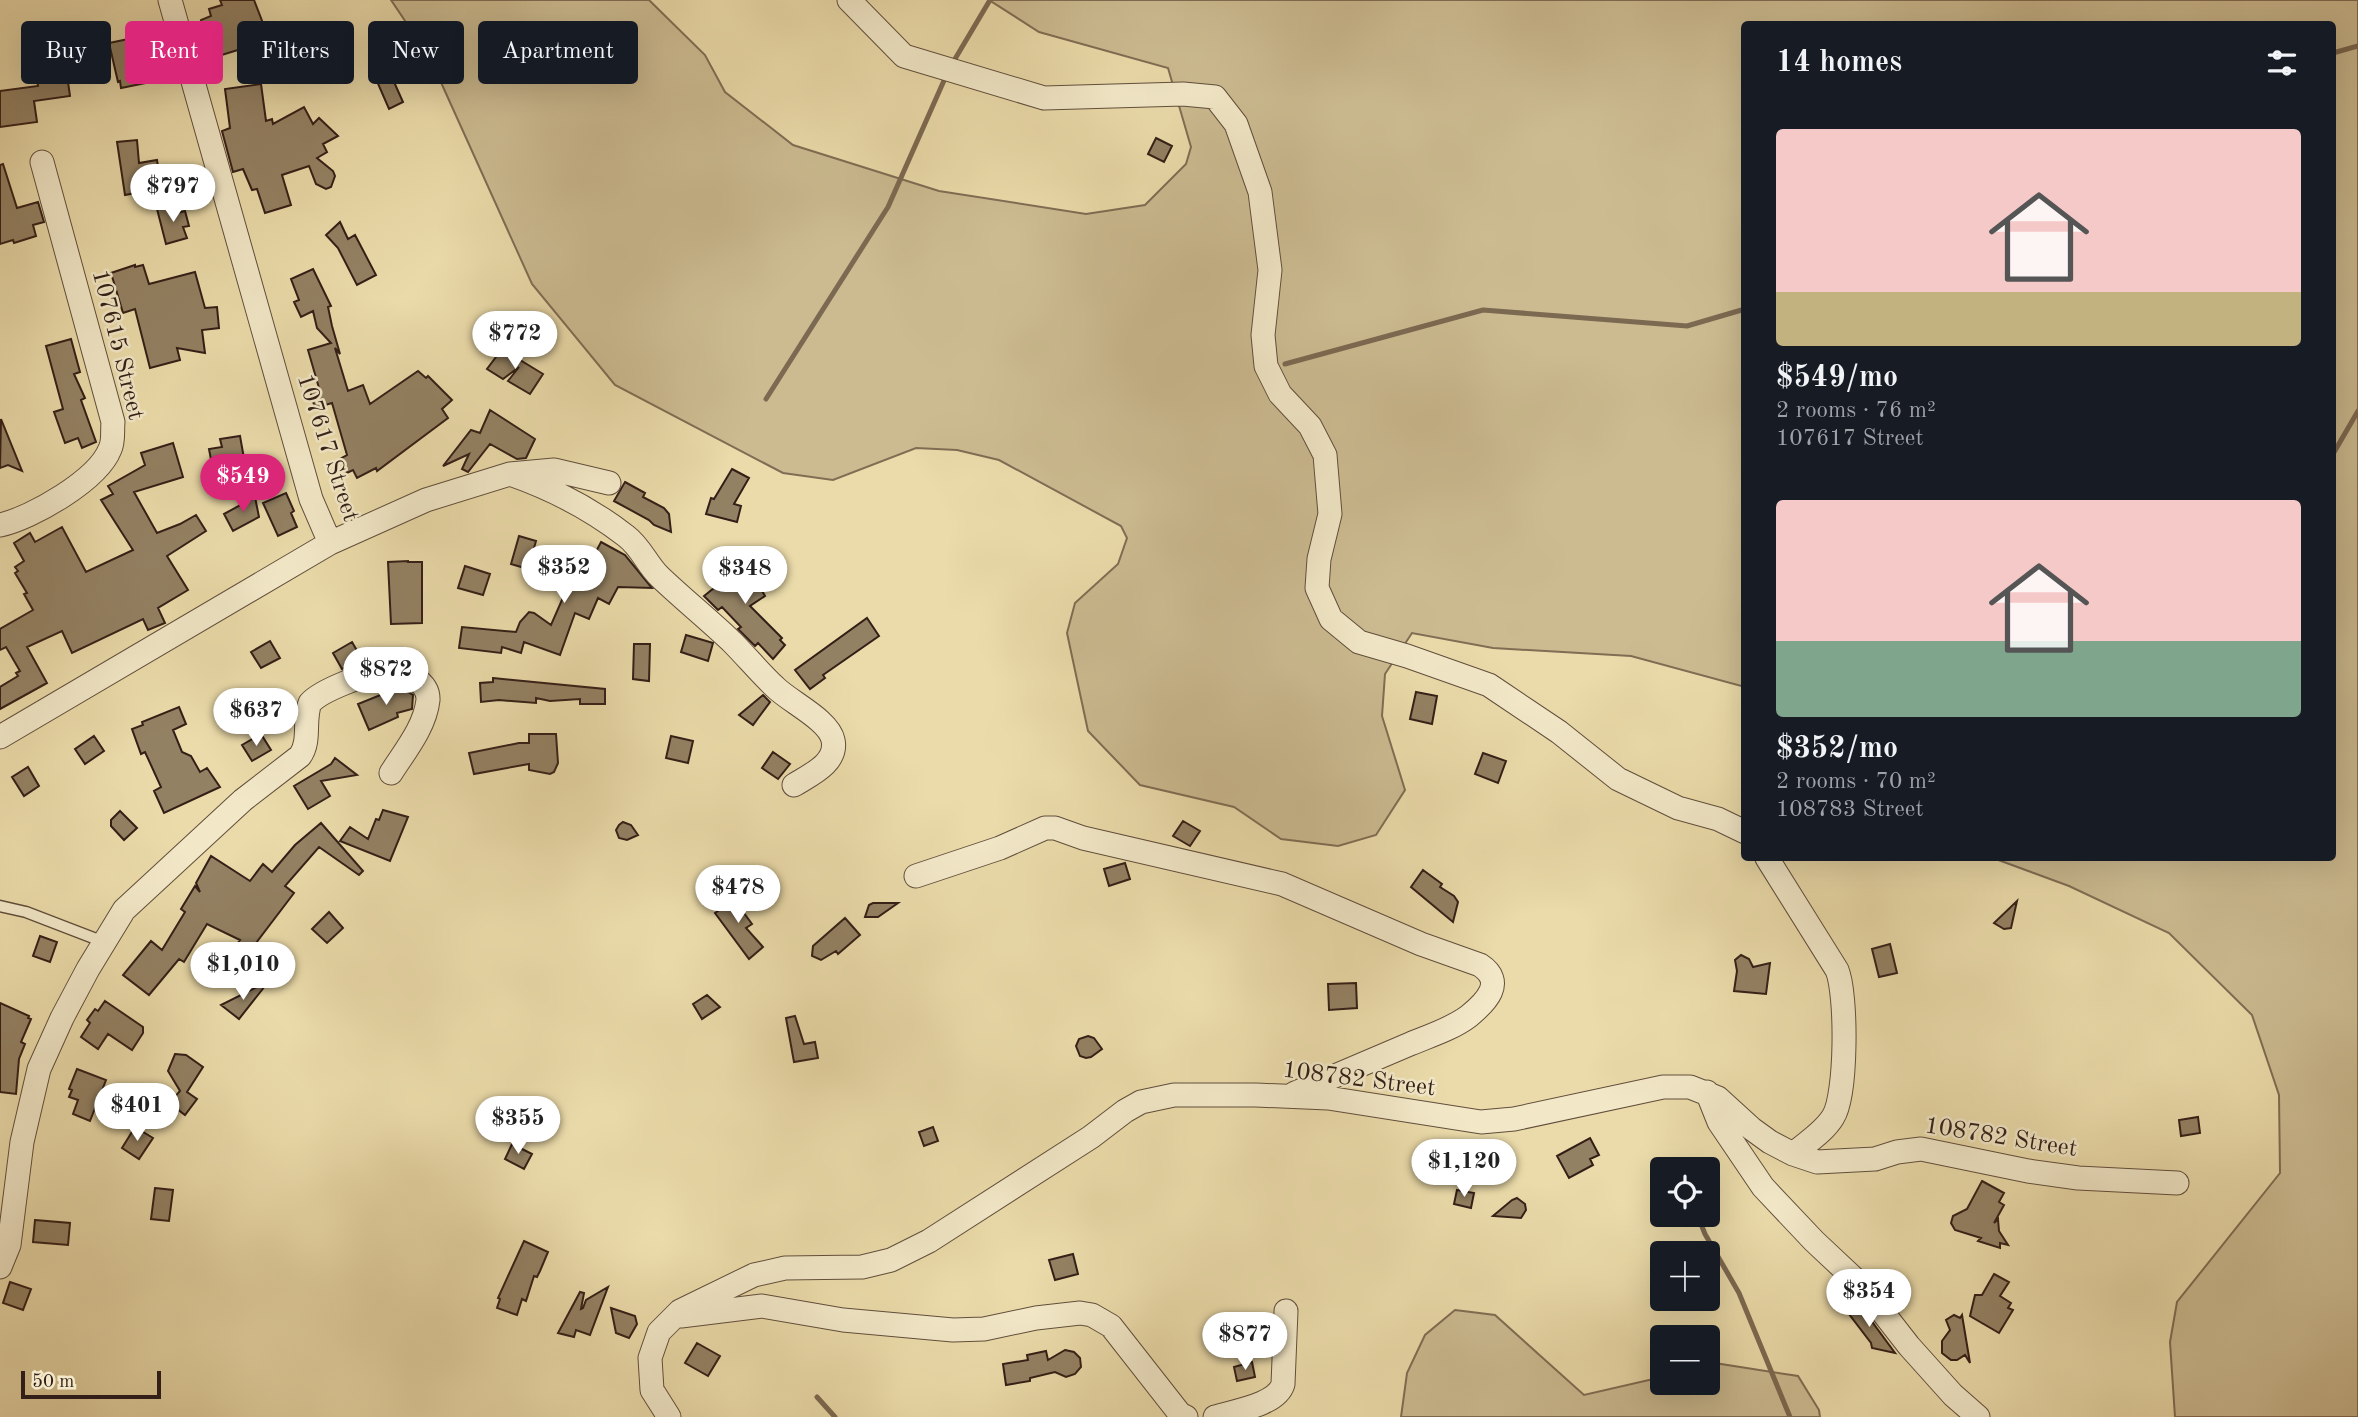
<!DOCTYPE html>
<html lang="en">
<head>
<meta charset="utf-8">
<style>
	body { margin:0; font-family:"Old Standard TT",serif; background:#242831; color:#f1f3f6; height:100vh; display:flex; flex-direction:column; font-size:26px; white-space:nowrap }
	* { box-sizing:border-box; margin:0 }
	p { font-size:23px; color:#9ea1a6 }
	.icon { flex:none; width:38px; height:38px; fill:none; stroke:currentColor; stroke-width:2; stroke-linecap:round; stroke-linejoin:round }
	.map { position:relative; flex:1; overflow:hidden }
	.sheet { position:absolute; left:1741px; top:21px; width:595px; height:840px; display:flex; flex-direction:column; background:#171b24; border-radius:7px; box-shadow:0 7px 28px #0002 }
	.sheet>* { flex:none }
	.hud { position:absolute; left:21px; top:21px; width:665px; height:63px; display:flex; gap:14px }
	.buttons { position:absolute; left:1650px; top:1157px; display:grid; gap:14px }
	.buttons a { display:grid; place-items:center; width:70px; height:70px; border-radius:7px; background:#171b24; box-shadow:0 7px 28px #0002; font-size:35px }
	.scale { position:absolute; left:21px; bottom:18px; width:140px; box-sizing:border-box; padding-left:7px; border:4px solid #331f17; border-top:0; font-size:19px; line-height:24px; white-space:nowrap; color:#331f17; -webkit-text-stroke:5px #f2e8c8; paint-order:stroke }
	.price { position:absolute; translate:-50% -60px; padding:0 16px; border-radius:24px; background:#fff; color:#222; font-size:23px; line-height:46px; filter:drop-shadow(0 2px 4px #0008) }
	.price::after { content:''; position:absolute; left:50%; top:42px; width:21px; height:16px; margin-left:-10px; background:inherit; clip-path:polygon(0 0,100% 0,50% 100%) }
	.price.active { background:#db2777; color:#fff }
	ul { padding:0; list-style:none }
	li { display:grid; align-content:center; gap:14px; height:371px; padding:0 35px }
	li span { display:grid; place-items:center; height:217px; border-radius:7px; color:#555 }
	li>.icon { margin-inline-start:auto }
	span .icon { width:126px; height:126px; fill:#fffc; stroke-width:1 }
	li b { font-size:30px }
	h2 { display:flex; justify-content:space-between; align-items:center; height:84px; padding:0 35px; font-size:30px }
	.pill { padding:0 24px; border-radius:7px; background:#171b24; box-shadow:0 7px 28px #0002; font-size:24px; line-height:63px }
	.pill.active { background:#db2777; color:#fff }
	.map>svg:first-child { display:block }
	.green { fill:#ccbb91; stroke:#806d54; stroke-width:2 }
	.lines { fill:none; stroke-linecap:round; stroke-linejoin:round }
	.stream { stroke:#7c6951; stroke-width:5 }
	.building { fill:#938163; stroke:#331f17; stroke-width:2 }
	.service-casing { stroke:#614e3c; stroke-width:13 }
	.minor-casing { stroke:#614e3c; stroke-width:25 }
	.service { stroke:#f2e8c8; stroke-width:10 }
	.minor { stroke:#f2e8c8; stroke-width:23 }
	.labels { text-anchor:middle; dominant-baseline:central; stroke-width:5; stroke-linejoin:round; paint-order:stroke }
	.street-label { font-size:24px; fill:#331f17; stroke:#f2e8c8 }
</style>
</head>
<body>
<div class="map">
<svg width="2358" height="1417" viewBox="0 0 2358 1417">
	<rect width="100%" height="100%" fill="#ebdbaa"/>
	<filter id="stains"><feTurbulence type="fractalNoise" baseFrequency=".00286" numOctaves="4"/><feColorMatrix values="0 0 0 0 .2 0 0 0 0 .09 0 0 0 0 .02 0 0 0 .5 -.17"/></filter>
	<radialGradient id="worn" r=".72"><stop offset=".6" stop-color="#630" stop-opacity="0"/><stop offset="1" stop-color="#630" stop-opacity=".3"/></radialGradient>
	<path class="green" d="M391 0H649L705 55 725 92 793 145 939 191 1086 214 1145 205 1186 164 1191 147 1168 68 1039 32 989 0H2358V1417H2175L2170 1342 2177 1302 2280 1173 2279 1095 2252 1015 2169 933 2069 886 1993 858H2333V24H1745V687L1631 656 1493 648 1412 633 1385 674 1382 716 1405 790 1376 835 1338 846 1281 839 1234 807 1140 785 1088 731 1067 633 1075 603 1118 564 1127 538 1121 526 999 460 957 450 916 448 833 480 783 473 615 385 532 284 430 58Z
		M1455 1310 1495 1315 1584 1395 1662 1377V1382H1708V1362L1798 1376 1819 1410 1820 1417H1401L1407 1373 1425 1335Z"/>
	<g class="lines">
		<path class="stream" d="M2333 53 2358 46
			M952 64 990 0
			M1285 364 1483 310 1687 326 1745 309
			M766 399 888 207 946 76
			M2333 454 2358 411
			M1697 1214 1705 1234 1739 1293 1790 1417
			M817 1397 835 1417"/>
	</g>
	<path class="building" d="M220 0H254L266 31 271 28 283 51 262 61 254 45 212 58 207 42 203 43 198 28 203 26 201 20 211 16 209 9 222 5Z
		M143 36 149 64 146 65 147 71 144 72 146 83 121 88 120 81 118 82 109 43Z
		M65 61 70 96 34 101 37 122 0 127V91L38 86 35 65Z
		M390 73 403 102 389 109 376 79Z
		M261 84 266 121 272 119 273 124 304 107 313 124 319 118 338 136 323 144 327 152 317 158 333 171 335 176 331 187 326 189 316 184 309 166 282 175 291 205 265 213 257 189 252 190 243 169 233 172 222 131 230 128 225 89Z
		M1156 138 1172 146 1164 162 1148 154Z
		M137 140 139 163 157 160 162 192 146 194V191L125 195 117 142Z
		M3 164 17 208 38 202 44 222 33 225 36 236 14 243 13 240 0 244V165Z
		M174 204 177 213 185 211 189 226 183 227 187 238 166 244 157 209Z
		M340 222 348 239 355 235 376 275 357 285 338 248 326 235Z
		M135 265V267L143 265 149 284 195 272 205 308 217 307 219 328 202 330 205 353 177 348 180 360 150 368 135 309 123 313 111 273Z
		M313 269 331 306 328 307 332 326 340 354 335 348 348 391 363 385 370 404 418 371 426 378 428 376 452 400 442 409 448 418 377 471 376 468 357 478 353 470 347 473 340 459 347 455 332 403 315 408 310 391 319 388 308 350 331 343 317 328 313 311 301 317 294 302 299 300 291 279Z
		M71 339 80 372 74 374 85 398 81 400 96 442 82 448 78 438 65 443 54 412 63 409 46 346Z
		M502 349 543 374 530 394 508 381 519 367 503 379 487 369Z
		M490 410 535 439 526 458 517 459 490 444 468 472 462 469 469 454 443 466 471 430 480 433Z
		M1 419 22 471 8 465 0 468Z
		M240 436 248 481 228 484 225 467 213 470 209 449 222 447 220 439Z
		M173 443 183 477 134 492 157 533 180 524 196 515 206 531 167 556 188 590 158 608 165 623 148 630 143 619 72 653 62 631 27 647 47 683 0 709V687L18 676 16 673 20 671 6 647 0 650V629L33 610 24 594 27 593 15 573 18 571 15 567 24 561 14 543 30 533 35 542 62 527 86 572 133 550 101 500 113 494 108 486 145 465 141 453Z
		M732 469 749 478 734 504 741 506 737 522 706 514 711 498 714 499Z
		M625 482 645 493 643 497 664 508 669 514 671 532 654 525 649 520 614 501Z
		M286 493 294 511 291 513 297 527 278 536 263 503Z
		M255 497 259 517 233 531 224 514Z
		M519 536 536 541 528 569 511 564Z
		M601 542 625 555 652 588 618 587 609 604 598 598 589 619 575 613 560 655 524 642 521 653 502 647 501 653 459 648 462 627 516 632 520 622 529 612 534 613 551 625 569 584 563 581 572 563 576 566 579 560 589 565Z
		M740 553 765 596 750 606 782 638 780 640 785 645 773 659 758 643 755 646 738 629 741 627 722 607 718 610 704 596 735 571 728 561Z
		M408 561V562H422V623L391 624 388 562Z
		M465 566 490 574 483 595 458 588Z
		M867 618 879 636 823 675 825 678 810 689 795 670Z
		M686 635 713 643 708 661 681 652Z
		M270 641 280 658 261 668 251 652Z
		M352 642 363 661 342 669 333 653Z
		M634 644H650L649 681 633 679Z
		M493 678 605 689V704H580V699L550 701 536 698V703L499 700 481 702 480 683 493 682Z
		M400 687 413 695 412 709 397 713 398 717 369 730 358 704Z
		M1416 692 1437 696 1432 724 1410 719Z
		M763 695 770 702 753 725 739 715Z
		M179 707 186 724 173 730 182 752 191 756 200 772 207 768 220 787 164 813 154 791 161 787 145 752 141 754 132 729 143 725 142 722Z
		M261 734 271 750 252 761 242 745Z
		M529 734H556L558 763 554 772 550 774 529 770V764L474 774 469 753 519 743H529Z
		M94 736 104 751 85 764 75 749Z
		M671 736 693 741 688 763 666 758Z
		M773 752 790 764 778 779 762 768Z
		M1483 753 1506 761 1498 783 1475 774Z
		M335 758 357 775 321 781 330 796 308 809 294 786 331 764Z
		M28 767 39 786 24 796 12 777Z
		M383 810 408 817 390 861 340 841 350 827 368 839 376 819 379 820Z
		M120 811 137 828 124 840 111 826V820Z
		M1183 821 1200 831 1190 846 1173 836Z
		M623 822 631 825 638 835 627 840 619 838 616 830 619 825Z
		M321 823 363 871 359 875 319 847 285 886 294 893 243 960 232 951 240 940 207 924 184 962 179 959 149 995 123 975 151 941 162 950 185 912 181 909 195 886 200 892 196 883 211 856 250 881 263 864 272 872 295 845Z
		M1125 863 1130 879 1109 886 1104 869Z
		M1423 870 1442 884 1440 887 1454 896 1458 902 1453 922 1411 887Z
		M729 893 752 924 746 928 763 947 749 959 715 913 721 909 716 902Z
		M2017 901 2011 928 2004 929 1994 923Z
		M873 903H898L878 917H865L869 905Z
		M329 912 343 928 327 943 312 929Z
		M845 918 860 935 838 954 836 951 821 960 812 956 813 946Z
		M40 936 57 942 50 962 33 956Z
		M1890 944 1897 973 1879 977 1872 949Z
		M1741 955 1749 959 1753 967 1770 963 1766 994 1734 991 1737 971 1735 960Z
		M269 981 239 1019 221 1005Z
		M1356 983 1357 1008 1329 1010 1328 984Z
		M707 995 720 1007 702 1019 693 1004Z
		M105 1001 143 1027V1033L132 1050 108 1034 98 1049 81 1037 90 1023 87 1020 95 1009 98 1011Z
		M0 1003 29 1016 28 1018 31 1019 21 1042 25 1044 19 1059 16 1094 0 1092Z
		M795 1016 804 1044 815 1042 818 1058 794 1062 786 1018Z
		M1088 1036 1094 1038 1102 1049 1091 1057 1086 1058 1080 1056 1076 1046 1079 1039Z
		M175 1054 186 1055 203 1067 187 1092 197 1099 185 1115 172 1105 175 1101 172 1100 180 1091 168 1071Z
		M77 1069 106 1080 90 1121 73 1114 78 1100 69 1097 72 1090 69 1089Z
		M2198 1117 2200 1133 2181 1136 2179 1120Z
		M135 1127 153 1138 139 1159 122 1148Z
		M933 1127 938 1141 924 1146 919 1132Z
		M1590 1138 1599 1155 1590 1159 1593 1165 1569 1178 1557 1156Z
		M512 1144 532 1154 524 1169 505 1159Z
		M1982 1181 2004 1193 1999 1202 2004 1205 1994 1223 1998 1219 1999 1231 2008 1245 2000 1243V1248L1978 1241 1981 1238 1955 1230 1951 1223 1953 1216 1967 1209Z
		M155 1188 173 1190 169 1221 151 1219Z
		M1457 1190 1474 1193 1471 1208 1454 1204Z
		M1517 1198 1525 1204 1526 1210 1521 1218 1493 1216 1512 1200Z
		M35 1220 70 1223 68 1245 33 1242Z
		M524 1241 548 1252 540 1271 537 1277 534 1276 526 1301 522 1299 517 1315 497 1308 500 1299 498 1298Z
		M1073 1254 1078 1274 1055 1280 1049 1260Z
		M1994 1274 2009 1282 2000 1296 2011 1303 2008 1308 2013 1310 1999 1333 1970 1316 1975 1295H1982Z
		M10 1282 31 1289 23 1310 3 1303Z
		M608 1287 590 1335 576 1330 574 1337 558 1333 580 1292 584 1293 581 1309 583 1308 586 1300Z
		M1854 1304H1859L1895 1353 1872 1348 1871 1343 1849 1314 1848 1310Z
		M611 1308 635 1316 637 1324 629 1338 616 1333Z
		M1954 1315 1960 1318 1962 1315 1970 1363 1965 1355 1957 1360H1951L1942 1353V1341L1950 1330 1946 1320Z
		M697 1343 720 1356 708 1376 685 1363Z
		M1065 1350 1074 1352 1080 1358 1081 1367 1075 1374 1066 1377 1055 1372 1030 1378V1381L1006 1385 1003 1364 1028 1360 1027 1355 1046 1351 1048 1360Z
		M1252 1362 1255 1377 1237 1381 1234 1367Z"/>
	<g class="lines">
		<defs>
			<path id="service" d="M0 906 26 912 104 942"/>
			<path id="minor" d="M849 0 904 56 1044 98 1183 94 1215 97 1236 124 1260 192 1270 270 1263 335 1266 366 1280 394 1310 426 1325 455 1330 514 1319 559 1317 588 1331 619 1359 642 1407 656 1489 685 1559 732 1618 779 1678 808 1718 819 1745 832
				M510 474C553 489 590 508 626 536 641 547 647 565 660 577 683 599 708 619 731 641 746 656 760 673 775 687 790 702 829 720 833 740 838 763 810 775 794 785
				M0 525C32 518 98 480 110 449 114 441 112 431 113 422L42 162
				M330 543 426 500 510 474 554 470 609 483
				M0 737 330 543 311 499 170 0
				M1767 858 1837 970C1847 994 1847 1095 1833 1117 1824 1132 1806 1143 1793 1154
				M916 876 1000 848 1045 828H1055L1083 838 1282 884 1421 944 1480 965C1506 982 1486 1002 1469 1016 1452 1029 1429 1036 1410 1044 1372 1060 1333 1077 1295 1093
				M1707 1092 1719 1122 1763 1187 1814 1241 1863 1287 1909 1346 1953 1395 1978 1417
				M0 1267 9 1245 22 1142 39 1069 62 1018 88 969 124 910 243 800 300 756C311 741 303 720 310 703 321 690 372 671 389 670 405 670 429 682 428 700 425 727 405 751 391 773
				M681 1316 762 1306 843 1320 953 1330 984 1329 1036 1318 1080 1313 1092 1315 1111 1326 1180 1414 1186 1417
				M669 1417 652 1390 650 1358 659 1332 680 1311 754 1275 785 1268 862 1267 891 1260 929 1241 1091 1137 1125 1111 1141 1102 1174 1095H1256L1328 1098 1481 1122 1514 1119 1663 1087H1690L1718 1098 1752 1129 1770 1142 1793 1154 1817 1162 1875 1159 1897 1152 1921 1149 2028 1171 2078 1178 2177 1183
				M1215 1417C1234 1411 1277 1405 1283 1384L1286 1311"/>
		</defs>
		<use href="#service" class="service-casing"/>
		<use href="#minor" class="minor-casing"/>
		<use href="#service" class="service"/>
		<use href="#minor" class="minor"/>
	</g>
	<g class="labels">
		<g class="street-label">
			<text transform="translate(117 345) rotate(76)">107615 Street</text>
			<text transform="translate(327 448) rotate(72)">107617 Street</text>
			<text transform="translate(1359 1080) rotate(7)">108782 Street</text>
			<text transform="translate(2001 1138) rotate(9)">108782 Street</text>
		</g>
	</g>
	<rect width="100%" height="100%" filter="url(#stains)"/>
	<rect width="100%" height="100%" fill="url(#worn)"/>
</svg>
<div class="buttons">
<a><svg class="icon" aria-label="locate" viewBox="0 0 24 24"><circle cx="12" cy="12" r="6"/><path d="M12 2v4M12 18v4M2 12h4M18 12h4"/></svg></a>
<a>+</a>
<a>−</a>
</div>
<div class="scale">50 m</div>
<b class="price" style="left:173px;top:224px">$797</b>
<b class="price" style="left:515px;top:371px">$772</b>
<b class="price active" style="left:243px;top:514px">$549</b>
<b class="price" style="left:564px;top:605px">$352</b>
<b class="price" style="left:745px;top:606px">$348</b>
<b class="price" style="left:386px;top:707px">$872</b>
<b class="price" style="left:256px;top:748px">$637</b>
<b class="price" style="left:738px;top:925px">$478</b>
<b class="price" style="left:243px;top:1002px">$1,010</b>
<b class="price" style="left:137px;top:1143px">$401</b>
<b class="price" style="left:518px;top:1156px">$355</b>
<b class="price" style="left:1464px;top:1199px">$1,120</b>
<b class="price" style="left:1869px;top:1329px">$354</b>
<b class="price" style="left:1245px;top:1372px">$877</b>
<div class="hud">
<a class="pill">Buy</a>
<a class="pill active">Rent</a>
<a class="pill">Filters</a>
<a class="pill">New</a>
<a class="pill">Apartment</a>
</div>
<section class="sheet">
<h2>14 homes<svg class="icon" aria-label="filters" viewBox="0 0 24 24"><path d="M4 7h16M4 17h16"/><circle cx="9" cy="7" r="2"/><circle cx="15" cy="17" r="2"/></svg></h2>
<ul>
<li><span style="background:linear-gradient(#f6c9c9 75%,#c2b280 0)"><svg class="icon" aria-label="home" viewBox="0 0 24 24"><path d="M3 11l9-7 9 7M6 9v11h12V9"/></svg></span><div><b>$549/mo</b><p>2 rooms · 76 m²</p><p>107617 Street</p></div></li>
<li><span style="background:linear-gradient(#f6c9c9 65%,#7fa58c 0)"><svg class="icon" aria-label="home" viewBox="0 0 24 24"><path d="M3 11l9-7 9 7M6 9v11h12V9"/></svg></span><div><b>$352/mo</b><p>2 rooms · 70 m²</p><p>108783 Street</p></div></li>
</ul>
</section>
</div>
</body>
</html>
